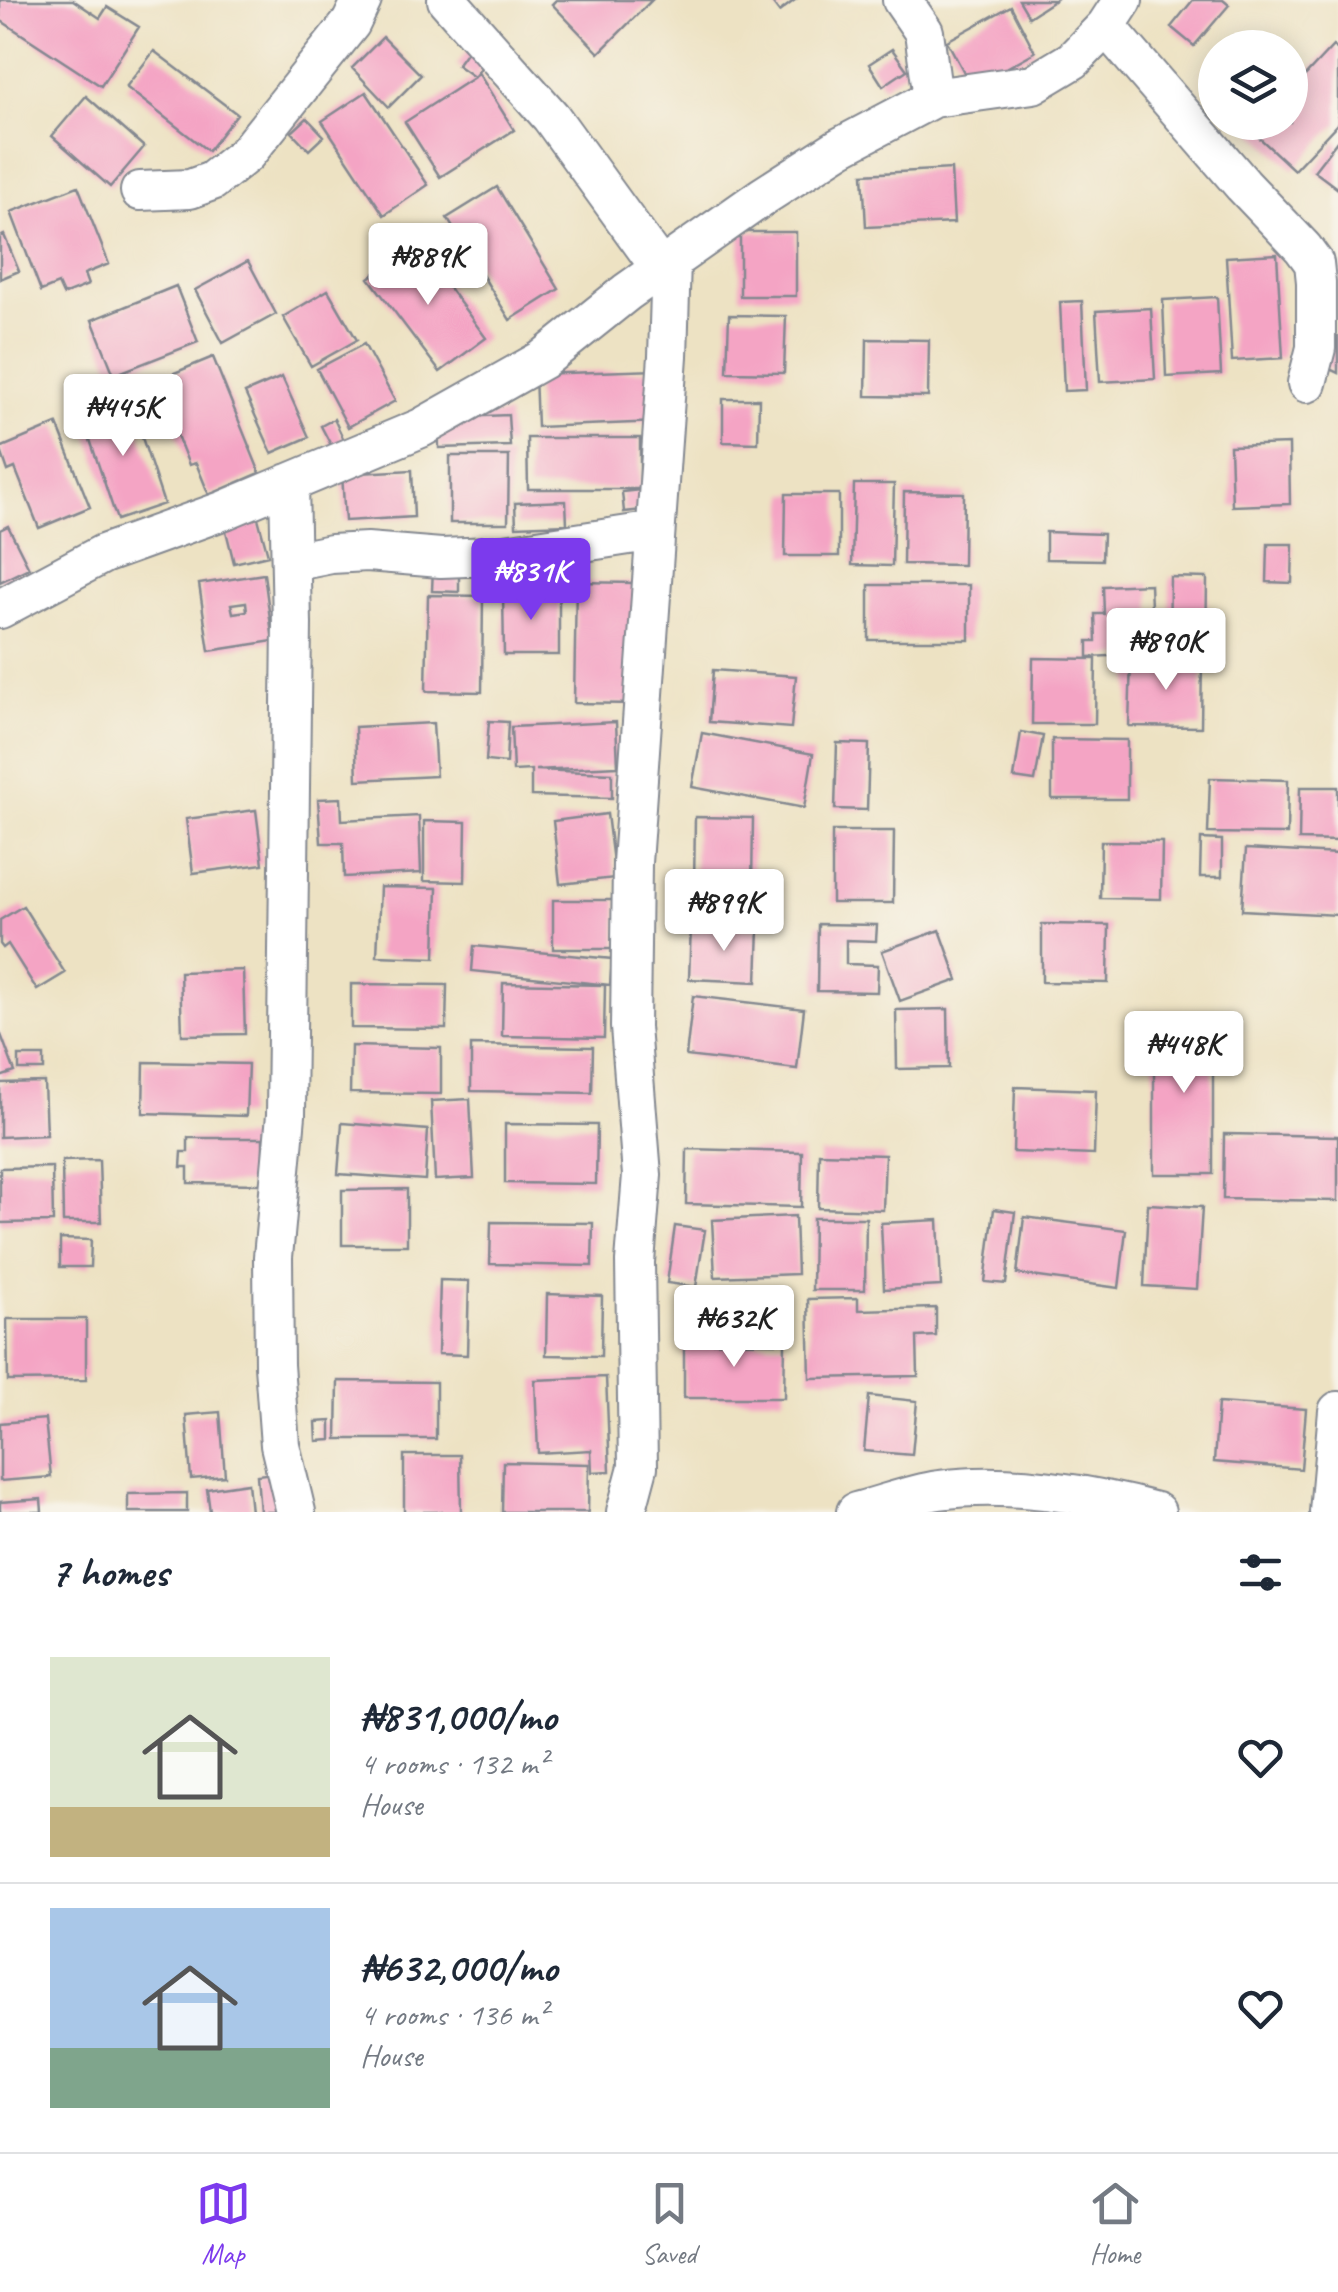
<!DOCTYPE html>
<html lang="en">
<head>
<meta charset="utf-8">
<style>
	body { margin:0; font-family:Caveat,sans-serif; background:#f6f6f7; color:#1f2937; height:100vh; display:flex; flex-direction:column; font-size:38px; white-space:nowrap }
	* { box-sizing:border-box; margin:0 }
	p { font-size:32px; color:#747a83 }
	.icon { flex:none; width:55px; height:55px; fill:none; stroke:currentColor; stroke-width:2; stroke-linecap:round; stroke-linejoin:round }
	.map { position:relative; height:1512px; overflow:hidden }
	.drawer { display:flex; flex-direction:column; background:#fff; flex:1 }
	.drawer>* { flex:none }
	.controls { position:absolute; left:1198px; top:30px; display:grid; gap:20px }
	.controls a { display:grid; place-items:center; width:110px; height:110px; border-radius:50%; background:#fff; box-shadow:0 5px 25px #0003; font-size:50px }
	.price { position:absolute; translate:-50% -85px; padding:0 22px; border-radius:10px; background:#fff; color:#222; font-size:32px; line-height:65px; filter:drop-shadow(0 2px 5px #0008) }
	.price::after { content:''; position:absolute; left:50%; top:60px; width:30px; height:22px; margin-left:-15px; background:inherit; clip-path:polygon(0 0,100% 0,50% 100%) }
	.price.selected { background:#7c3aed; color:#fff }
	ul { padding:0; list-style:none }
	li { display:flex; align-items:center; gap:30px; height:250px; padding:0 50px }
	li+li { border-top:2px solid #e0e1e3 }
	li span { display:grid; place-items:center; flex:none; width:280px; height:200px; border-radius:0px; color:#555 }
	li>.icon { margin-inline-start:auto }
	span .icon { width:120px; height:120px; fill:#fffc; stroke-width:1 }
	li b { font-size:42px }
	h2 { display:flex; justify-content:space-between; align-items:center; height:120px; padding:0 50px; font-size:42px }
	.tab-bar { display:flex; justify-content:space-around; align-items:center; height:140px; border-top:2px solid #e0e1e3; background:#fff; font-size:28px; color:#747a83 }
	.tab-bar a { display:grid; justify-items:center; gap:5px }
	.tab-bar .selected { color:#7c3aed }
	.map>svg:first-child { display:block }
	.building { fill:#f4a4c4; fill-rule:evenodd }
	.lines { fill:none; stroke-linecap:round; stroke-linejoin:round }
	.street-casing { stroke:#848890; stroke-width:42 }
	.street { stroke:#fff; stroke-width:38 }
</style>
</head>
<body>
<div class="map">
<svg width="1338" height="1512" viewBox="0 0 1338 1512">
	<rect width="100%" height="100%" fill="#f7f3e8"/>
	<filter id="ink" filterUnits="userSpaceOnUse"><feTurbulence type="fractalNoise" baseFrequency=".01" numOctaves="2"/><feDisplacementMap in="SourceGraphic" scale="20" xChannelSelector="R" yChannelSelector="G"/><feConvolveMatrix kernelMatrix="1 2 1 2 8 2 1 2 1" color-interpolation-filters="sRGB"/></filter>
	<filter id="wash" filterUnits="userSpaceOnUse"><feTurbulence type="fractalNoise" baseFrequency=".0048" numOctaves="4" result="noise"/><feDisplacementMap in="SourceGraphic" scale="40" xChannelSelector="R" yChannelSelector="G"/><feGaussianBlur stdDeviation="2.25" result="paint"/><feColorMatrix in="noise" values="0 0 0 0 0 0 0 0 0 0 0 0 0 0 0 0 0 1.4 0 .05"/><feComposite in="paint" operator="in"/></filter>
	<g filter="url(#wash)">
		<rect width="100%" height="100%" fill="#ede2c3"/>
		<g id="blocks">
			<path class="building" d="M0 0H73L100 18 107 7 139 27 101 86 0 20Z
				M556 0H652L599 53 552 4Z
				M770 0H795L779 12Z
				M1019 0H1055L1029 17Z
				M1193 0H1223L1229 5 1194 46 1171 27Z
				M1011 6 1035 52 972 87 947 41Z
				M383 37 421 75 389 107 352 68Z
				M475 40 492 54 474 77 457 65Z
				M1333 46 1338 50V123L1294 170 1253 132 1262 122H1290V92Z
				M892 49 907 70 883 86 869 64Z
				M154 51 237 114 208 151 126 87Z
				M479 74 514 130 440 177 405 122Z
				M366 92 428 185 384 215 322 121Z
				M86 96 144 147 110 187 52 136Z
				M307 118 324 136 309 150 292 132Z
				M1338 140V189L1314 171Z
				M951 169 954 223 866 227 863 174Z
				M78 186 109 264 84 274 88 285 63 295 58 284 41 291 11 212Z
				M497 187 559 289 510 320 447 218Z
				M740 232H796V296H740Z
				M4 235 19 271 0 279V237Z
				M416 243 486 338 440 372 369 278Z
				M1277 254 1283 358 1232 361 1226 257Z
				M248 261 276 314 223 343 195 290Z
				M176 286 198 342 114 375 92 320Z
				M328 290 357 340 311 366 283 317Z
				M1217 297 1221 374 1166 377 1163 300Z
				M1082 301 1086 390 1064 391 1060 302Z
				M1151 308 1155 379 1100 382 1096 311Z
				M729 315 786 316 784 373 727 372Z
				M1334 335 1338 337V373L1321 365Z
				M867 339 929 340 928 397 866 396Z
				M364 344 395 401 348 427 317 369Z
				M213 357 260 473 209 495 196 463 189 465 155 381Z
				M657 370 658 422 537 427 535 374Z
				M282 377 309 437 272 453 245 393Z
				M129 398 164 504 117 520 81 413Z
				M723 399H759L758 443 723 442Z
				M508 415 510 446 439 448 438 418Z
				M334 419 344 440 332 447 321 426Z
				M57 424 90 507 39 528 15 468 8 471 0 448Z
				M527 438H640V489H528Z
				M1289 444 1290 504 1232 506 1230 446Z
				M450 456H509L508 523H450Z
				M412 470 414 517 345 521 342 474Z
				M854 484H894L892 566 852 565Z
				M650 489 652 509 624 512 622 492Z
				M904 492 964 493 963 565 903 564Z
				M786 494H839V556H785Z
				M566 501 567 524 516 526 515 503Z
				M258 518 268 555 234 563 225 527Z
				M8 526 29 568 0 582V530Z
				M1046 532 1103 534 1102 560 1046 559Z
				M1268 544H1293L1292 583 1267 582Z
				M433 567 459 568V592L432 591Z
				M264 574 273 641 209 651 199 584ZM246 602 247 611 233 613 231 604Z
				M1170 577 1207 578 1206 653 1169 652Z
				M576 582 635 583 633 704 574 703Z
				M1150 584 1153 654 1088 657V641H1096L1095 614H1104L1103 586Z
				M869 585H969V640H869Z
				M559 591V655H504L503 592Z
				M428 595 483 596 482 692 426 691Z
				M1033 658 1096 659 1095 724H1032Z
				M1131 658 1202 660 1201 727 1129 726Z
				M713 670 796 676 791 728 709 722Z
				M489 721 508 722 506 763 486 761Z
				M616 722 618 766 535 770 612 773V798L531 796V770L513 771 511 727Z
				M433 723 436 776 357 780 355 727Z
				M1021 732 1043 736 1035 781 1014 778Z
				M702 733 813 754 804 808 692 787Z
				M1052 739 1127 740V799H1052Z
				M837 743 869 744 867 810 835 809Z
				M1210 778 1288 780 1287 834 1208 833Z
				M1300 787H1338V841L1299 840Z
				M341 798 342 820 419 816 421 873 344 877 343 843H321L318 799Z
				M256 810 263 864 193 873 186 819Z
				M607 814 615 878 560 884 553 821Z
				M695 817 753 818 752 887 694 886Z
				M424 821 466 822 465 882 424 881Z
				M832 831H894L893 903H832Z
				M1201 839 1222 840V877H1200Z
				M1101 841 1162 842 1161 899 1100 898Z
				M1246 849 1338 854V915L1242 910Z
				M380 887 437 888 435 958 377 956Z
				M553 900H617V949H553Z
				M23 906 65 973 37 990 8 944 3 948 0 944V920Z
				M818 924 877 925 876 941 846 940V964L878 965 877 992 817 991Z
				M1042 924 1109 925 1108 983 1042 982Z
				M691 925 759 928 757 982 689 979Z
				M940 930 958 980 900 1001 882 951Z
				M474 946 612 959 610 985 472 971Z
				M243 970 245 1034 182 1035 180 972Z
				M503 983 605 985 604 1038 502 1036Z
				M351 984 447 985 446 1029 351 1028Z
				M693 996 804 1009 797 1069 686 1056Z
				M948 1009 949 1068 897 1069 896 1010Z
				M1154 1017H1213V1174H1154Z
				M0 1032 15 1072 0 1077Z
				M471 1045 593 1047 592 1093 471 1091Z
				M351 1046 441 1048V1094L350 1093Z
				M19 1056H44V1070H19Z
				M144 1062 248 1064 246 1116 143 1113Z
				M44 1082 46 1135 0 1137V1083Z
				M1015 1087 1096 1090 1094 1155 1013 1152Z
				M470 1099 474 1178 435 1180 431 1101Z
				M342 1123 428 1130 425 1180 338 1174Z
				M505 1124 597 1125 596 1184 505 1183Z
				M1224 1134 1338 1136V1201L1223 1199Z
				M188 1138H263V1184L188 1183V1167H181L182 1152H188Z
				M687 1149 802 1152 801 1207 686 1204Z
				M819 1153 885 1155 883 1210 818 1208Z
				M99 1160 101 1222H63L62 1161Z
				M52 1167 53 1222 0 1223V1168Z
				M407 1189V1245H342V1190Z
				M1148 1204 1202 1207 1197 1289 1144 1286Z
				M994 1209 1015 1212 1006 1284 985 1282Z
				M795 1216 797 1274 715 1277 712 1220Z
				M1024 1217 1126 1230 1119 1288 1017 1274Z
				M813 1218H866L865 1290H812Z
				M938 1220 941 1286 884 1289 881 1223Z
				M491 1222 593 1223 592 1266 490 1264Z
				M675 1226 705 1230 696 1287 667 1283Z
				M60 1239 91 1240 90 1267H60Z
				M440 1280 469 1281 467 1355 438 1354Z
				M547 1294 602 1296 601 1356 546 1355Z
				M858 1298V1310L936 1308V1336L917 1337 918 1376 810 1378 808 1299Z
				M7 1319H86V1380L8 1381Z
				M684 1342 785 1343 784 1398H684Z
				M606 1377 610 1471 592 1472 591 1450 538 1453 535 1380Z
				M338 1381 436 1382V1439H337Z
				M869 1396 917 1401 912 1455 864 1451Z
				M1218 1403 1306 1409 1301 1469 1214 1462Z
				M220 1412 225 1476 191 1479 186 1415Z
				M45 1419 51 1477 0 1481V1423Z
				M331 1421V1440L317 1441 316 1422Z
				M404 1455H460L461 1512H404Z
				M503 1462 589 1464 588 1512H502Z
				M280 1464 284 1512H260L257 1475 266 1474 265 1465Z
				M248 1483 251 1512H210L207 1489Z
				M187 1493V1512H128V1494Z
				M41 1499 42 1512H0V1502Z"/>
		</g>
	</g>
	<g filter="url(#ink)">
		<use href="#blocks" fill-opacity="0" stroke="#848890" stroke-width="2.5"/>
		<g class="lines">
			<defs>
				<path id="street" d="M447 0 551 117 661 269
					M902 0 924 32 933 98
					M1106 26 1243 185 1303 248 1314 263 1316 282V348L1307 383
					M140 191 190 189 212 181 246 154 351 23 362 0
					M289 483 292 624 286 1115 273 1257 274 1365 280 1445 296 1512
					M291 562 331 554 367 552 441 558 492 556 655 531
					M0 609 103 554 225 510 421 428 542 360 627 292 762 197 840 147 933 98 1033 84 1073 60 1106 26 1123 0
					M626 1512 638 1467 635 1262 642 1175 630 1027 632 863 668 356 671 261
					M856 1512C883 1505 911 1494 939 1490 1007 1480 1090 1494 1156 1512
					M1329 1512 1338 1411"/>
			</defs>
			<use href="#street" class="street-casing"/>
			<use href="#street" class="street"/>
		</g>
	</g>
</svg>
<div class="controls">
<a><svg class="icon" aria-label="layers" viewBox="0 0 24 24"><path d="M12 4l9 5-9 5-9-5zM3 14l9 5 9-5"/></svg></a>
</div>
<b class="price" style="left:428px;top:308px">₦889K</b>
<b class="price" style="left:123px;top:459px">₦445K</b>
<b class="price selected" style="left:531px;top:623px">₦831K</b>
<b class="price" style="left:1166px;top:693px">₦890K</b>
<b class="price" style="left:724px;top:954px">₦899K</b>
<b class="price" style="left:1184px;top:1096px">₦448K</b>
<b class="price" style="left:734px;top:1370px">₦632K</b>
</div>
<section class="drawer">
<h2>7 homes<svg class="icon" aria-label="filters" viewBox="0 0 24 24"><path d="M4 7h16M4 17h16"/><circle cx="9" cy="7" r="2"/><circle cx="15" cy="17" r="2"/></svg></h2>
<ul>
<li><span style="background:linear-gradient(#dfe7d0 75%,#c2b280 0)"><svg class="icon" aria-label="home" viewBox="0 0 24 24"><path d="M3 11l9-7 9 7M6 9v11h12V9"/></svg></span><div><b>₦831,000/mo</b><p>4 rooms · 132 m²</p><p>House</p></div><svg class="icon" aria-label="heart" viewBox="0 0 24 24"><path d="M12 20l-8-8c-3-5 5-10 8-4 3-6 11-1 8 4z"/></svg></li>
<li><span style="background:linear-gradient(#a9c7e8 70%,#7fa58c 0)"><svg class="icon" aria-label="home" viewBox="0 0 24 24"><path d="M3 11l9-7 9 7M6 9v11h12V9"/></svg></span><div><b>₦632,000/mo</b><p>4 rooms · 136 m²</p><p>House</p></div><svg class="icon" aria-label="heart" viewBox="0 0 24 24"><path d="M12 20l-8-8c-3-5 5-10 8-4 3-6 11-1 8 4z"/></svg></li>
</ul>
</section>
<nav class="tab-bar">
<a class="selected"><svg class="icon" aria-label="map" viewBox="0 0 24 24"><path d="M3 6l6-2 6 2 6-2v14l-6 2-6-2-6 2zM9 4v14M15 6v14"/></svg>Map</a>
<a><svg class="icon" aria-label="saved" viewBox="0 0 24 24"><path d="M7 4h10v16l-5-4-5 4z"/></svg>Saved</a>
<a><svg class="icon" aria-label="home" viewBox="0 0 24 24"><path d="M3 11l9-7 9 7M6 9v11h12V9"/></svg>Home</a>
</nav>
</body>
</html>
